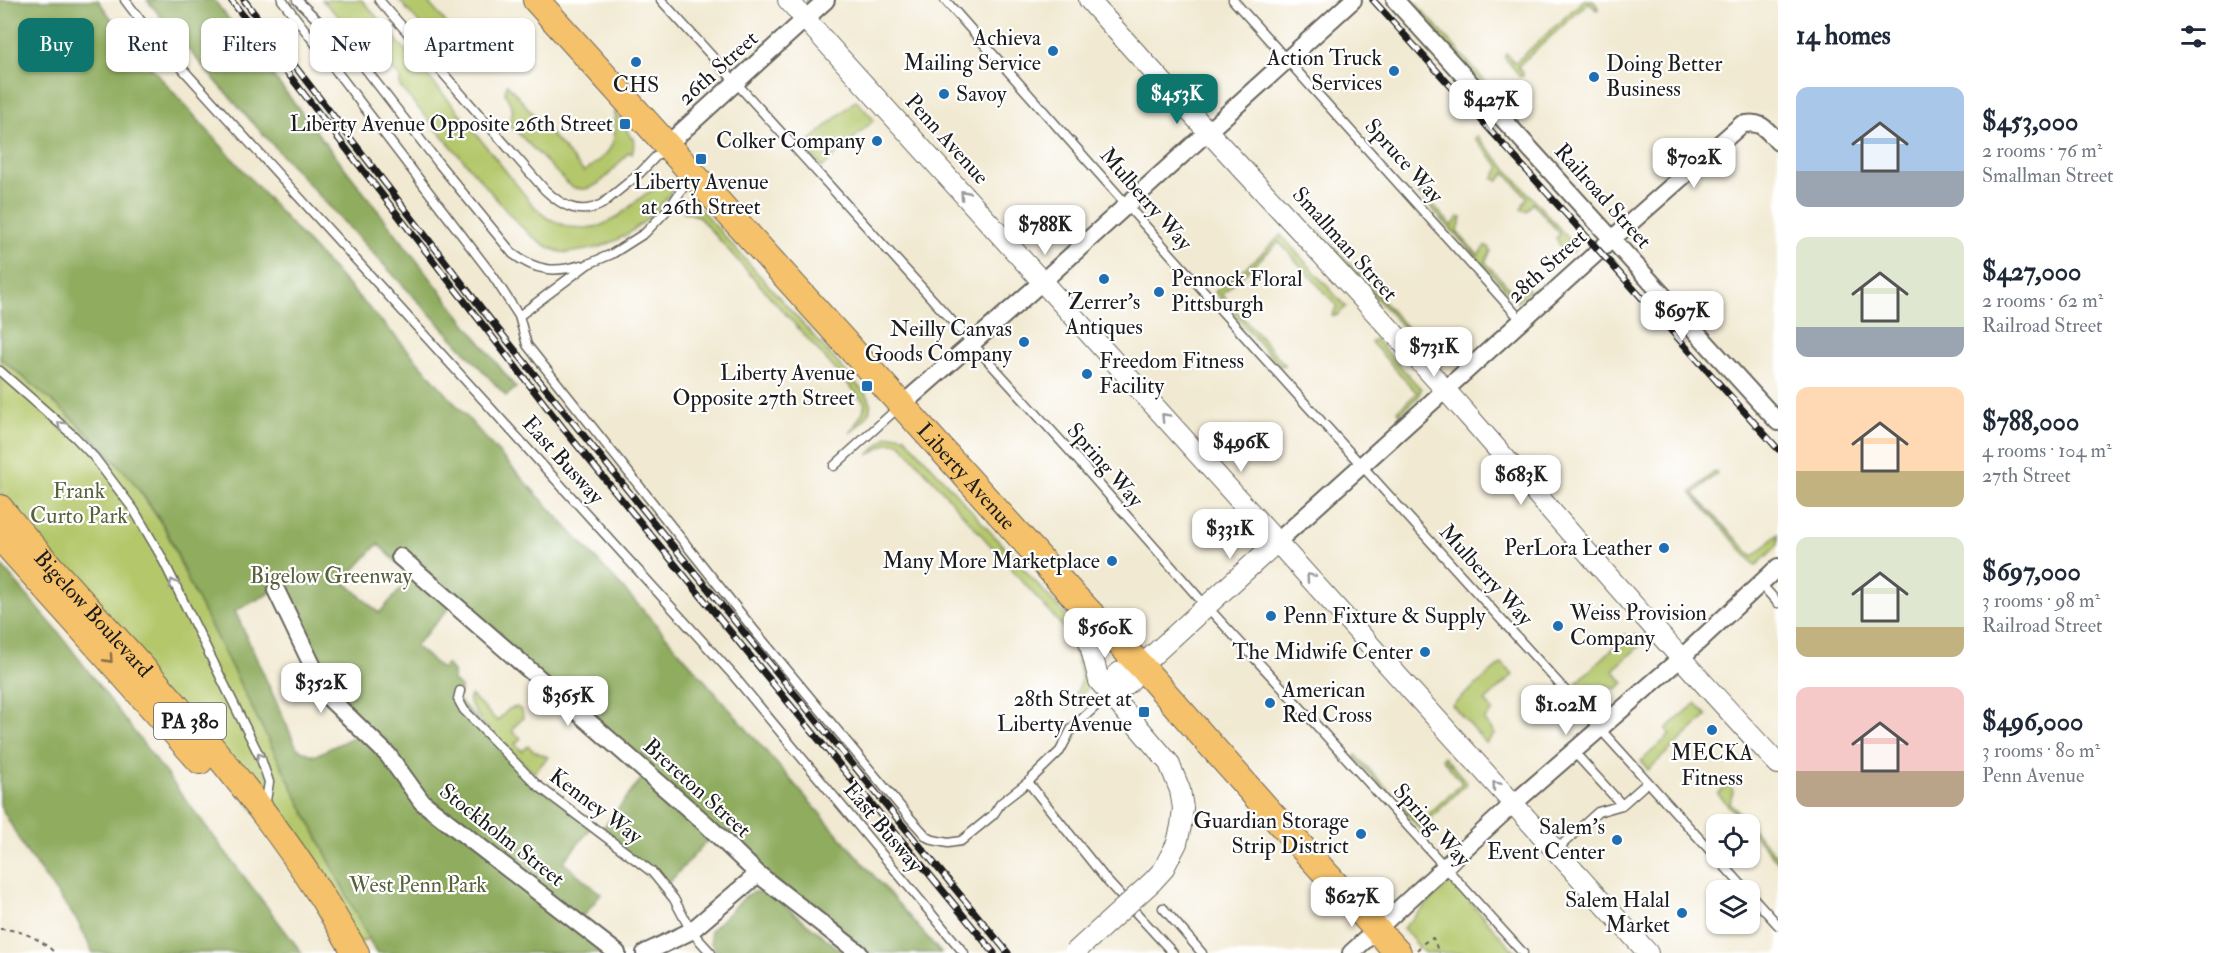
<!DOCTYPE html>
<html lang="en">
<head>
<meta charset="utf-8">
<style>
	body { margin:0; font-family:"IM FELL Double Pica",serif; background:#f2f2f3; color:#1f2937; height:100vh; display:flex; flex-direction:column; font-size:22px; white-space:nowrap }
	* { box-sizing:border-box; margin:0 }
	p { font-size:20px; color:#747a83 }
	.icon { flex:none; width:33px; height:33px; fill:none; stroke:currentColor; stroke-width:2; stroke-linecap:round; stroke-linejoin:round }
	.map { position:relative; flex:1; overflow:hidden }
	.details { display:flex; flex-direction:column; background:#fff; width:450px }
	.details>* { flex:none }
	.guide { position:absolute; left:18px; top:18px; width:570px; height:54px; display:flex; gap:12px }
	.buttons { position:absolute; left:1706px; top:814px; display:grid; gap:12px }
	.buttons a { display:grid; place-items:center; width:54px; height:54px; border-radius:12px; background:#fff; box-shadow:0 2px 4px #0004; font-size:30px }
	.price { position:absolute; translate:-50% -51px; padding:0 14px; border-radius:12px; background:#fff; color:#222; font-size:20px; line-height:39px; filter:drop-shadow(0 2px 3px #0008) }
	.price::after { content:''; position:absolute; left:50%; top:36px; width:18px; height:14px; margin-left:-9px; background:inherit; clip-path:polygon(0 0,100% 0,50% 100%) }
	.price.selected { background:#0f766e; color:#fff }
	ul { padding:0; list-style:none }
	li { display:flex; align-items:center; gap:18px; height:150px; padding:0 18px }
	li span { display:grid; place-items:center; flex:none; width:168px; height:120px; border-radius:12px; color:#555 }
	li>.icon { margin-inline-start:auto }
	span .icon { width:72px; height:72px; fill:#fffc; stroke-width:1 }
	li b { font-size:26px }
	h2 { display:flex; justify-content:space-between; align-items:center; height:72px; padding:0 18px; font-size:26px }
	.tag { padding:0 21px; border-radius:12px; background:#fff; box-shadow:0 2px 4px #0004; font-size:21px; line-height:54px }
	.tag.selected { background:#0f766e; color:#fff }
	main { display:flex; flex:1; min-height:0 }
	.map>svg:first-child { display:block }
	.green { fill:#b4c76b; stroke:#687244; stroke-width:1.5 }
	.forest { fill:#8fac5f; stroke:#56643e; stroke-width:1.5; fill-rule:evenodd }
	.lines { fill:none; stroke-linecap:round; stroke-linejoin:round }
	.service-casing { stroke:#67645b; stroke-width:11 }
	.minor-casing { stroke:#67645b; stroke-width:20 }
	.tertiary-casing { stroke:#67645b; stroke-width:22 }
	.primary-casing { stroke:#67645b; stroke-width:28 }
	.path { stroke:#67645b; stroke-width:2; stroke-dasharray:4.5 4.5; stroke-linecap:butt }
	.service { stroke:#fff; stroke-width:8 }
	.minor { stroke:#fff; stroke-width:16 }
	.tertiary { stroke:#fff; stroke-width:20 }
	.primary { stroke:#f5c16b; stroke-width:26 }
	.rail-casing { stroke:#1c1c1c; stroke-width:7 }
	.rail { stroke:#fff; stroke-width:4.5; stroke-dasharray:14; stroke-linecap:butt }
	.tertiary-bridge-casing { stroke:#67645b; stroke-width:22; stroke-linecap:butt }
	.tertiary-bridge { stroke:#fff; stroke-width:20 }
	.oneway { stroke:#999 }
	.oneway2 { stroke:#886e44 }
	.poi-dot { fill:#1f6fb2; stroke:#fff; stroke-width:2 }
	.labels { text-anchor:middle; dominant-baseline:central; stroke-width:4.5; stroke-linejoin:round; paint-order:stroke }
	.shield { fill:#fff; stroke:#606060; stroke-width:1.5 }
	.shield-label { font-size:21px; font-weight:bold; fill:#1c1c1c }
	.poi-label { font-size:22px; fill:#1c1c1c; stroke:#fff; text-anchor:end }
	.street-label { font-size:22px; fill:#1c1c1c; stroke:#fff }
	.park-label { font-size:22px; fill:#59603c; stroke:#fff }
</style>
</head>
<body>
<main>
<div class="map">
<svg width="1778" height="953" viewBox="0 0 1778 953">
	<rect width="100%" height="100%" fill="#fff"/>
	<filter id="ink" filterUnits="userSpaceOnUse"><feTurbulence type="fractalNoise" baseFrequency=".0167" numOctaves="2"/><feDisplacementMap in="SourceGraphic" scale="12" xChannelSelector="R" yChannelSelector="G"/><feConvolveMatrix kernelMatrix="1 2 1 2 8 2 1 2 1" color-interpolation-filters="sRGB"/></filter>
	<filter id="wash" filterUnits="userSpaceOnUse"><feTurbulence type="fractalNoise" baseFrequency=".008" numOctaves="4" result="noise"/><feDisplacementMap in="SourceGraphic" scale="24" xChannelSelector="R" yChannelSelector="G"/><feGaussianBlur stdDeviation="1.35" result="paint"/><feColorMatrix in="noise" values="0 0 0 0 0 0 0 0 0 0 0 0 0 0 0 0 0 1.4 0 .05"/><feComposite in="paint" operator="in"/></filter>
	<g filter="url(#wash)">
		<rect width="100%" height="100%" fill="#f1e9d1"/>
		<path class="green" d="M322 0H362L457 110 532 204 547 218 568 227 586 228 600 226 616 218 644 195 658 187 656 183 670 182 672 188 670 194C648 223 617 247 580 251 573 252 564 254 557 251 524 238 501 203 478 177 452 147 426 117 400 87V77Z
			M399 0H426L456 34H464L487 62 458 61 450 59Z
			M1406 0H1413L1509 108H1504Z
			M1584 0H1593L1599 9 1596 10 1589 2 1518 66 1523 73V76H1520L1505 58V55L1507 54 1515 63Z
			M507 84 584 172C611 152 618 146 614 111L625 126 631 138H633L634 145 632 154 629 152C614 168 595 199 570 186L509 124 513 110 505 93Z
			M856 100 874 120 822 168 805 145Z
			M1477 136 1577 248 1572 253 1560 246 1556 238 1560 234 1533 203 1526 211 1521 209 1527 197 1505 173 1498 181 1493 179 1500 167 1475 139Z
			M1419 189 1452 226 1458 217 1462 218 1457 232 1478 255 1485 246 1489 247 1491 251 1485 262 1513 292 1523 284 1530 291 1517 302 1416 191Z
			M692 207H696L702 211 869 398C875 413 861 423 850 433L863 412 865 403 698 216 684 212Z
			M1319 231 1441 365 1439 366 1317 234Z
			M1281 235 1346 307 1336 316 1332 315 1337 306 1279 242 1222 294 1285 365 1282 366 1278 365 1215 292 1257 258Z
			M19 312 165 529 190 585 376 953 368 938 360 943 0 494V358L62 409 120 467Z
			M1375 339 1421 389 1419 396 1399 414 1397 411 1417 393 1371 342Z
			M899 435 905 437 1076 627 1087 662 1089 687 1067 709 1081 683V674L1069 634 900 443H888L868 455 888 436Z
			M1715 471 1717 473 1694 494 1753 557 1778 534V545L1756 566 1691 493Z
			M1625 634 1630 640 1636 635 1643 643 1613 670 1624 683 1616 689 1605 685 1583 700 1571 688 1622 640 1621 638Z
			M1502 663 1513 675 1485 701 1493 711 1484 720 1495 734 1486 743 1452 705Z
			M471 695 497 721 509 709 517 707 522 711 523 718 513 728V732L521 738 515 744 522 751 528 746 534 751 548 757 534 773C513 753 481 727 469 701Z
			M1696 703 1707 716 1648 770 1641 761 1670 735 1666 729Z
			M1356 755 1419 823 1462 783 1442 758 1444 756 1467 783 1420 829 1354 757Z
			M1729 784 1733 791 1730 803 1775 854 1778 855V862L1749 829V825H1746L1718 794Z
			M1451 881 1516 953H1424L1403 928Z"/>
		<path class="forest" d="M0 0H98L126 39 298 232 398 339 497 451 653 621 941 953H859L715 832 666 886 600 832 646 773 453 604 415 646 442 669 447 664 453 671V681L461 687 458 699 537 785 593 826 563 862 601 894 578 923 617 953H376L190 585C182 567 175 547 166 530 127 460 61 408 0 358ZM378 544 412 577 379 613 344 581ZM276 590 327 696 364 732 314 756 297 748 235 611Z
			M147 0H214L516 388 506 396C386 265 260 138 147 0Z
			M0 564 60 634 302 953H93L78 922 25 850 0 805Z
			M753 892H763L770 894 844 953H719L711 943 710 931 746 896Z"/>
	</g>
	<g filter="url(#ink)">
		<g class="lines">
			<defs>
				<path id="service" d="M125 0 150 33 733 675 964 953
					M282 0 493 276 519 316 588 264 612 254 645 233 670 207 691 176
					M297 0 361 63 440 165 513 254C536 271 555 273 581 265
					M379 0 545 190C562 206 580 216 602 204L640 173 664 148
					M661 0 1069 450 1198 597 1298 705 1523 953
					M945 0 1173 257 1321 421
					M1233 0 1522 321
					M519 316 527 345 754 630 910 818 927 837 933 840 948 843 961 841 993 815 1001 803 1028 782
					M0 371 75 437 94 457 134 510 161 556 261 759 269 782 265 807
					M1325 425 1716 857
					M834 466 900 406
					M1760 583 1778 603
					M460 691 458 699 464 710 537 785 652 872 674 899 691 931 711 953
					M1109 694 1072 728 1060 751 1028 782 1108 882 1173 953
					M1574 752 1622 805
					M1556 850 1598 812 1622 805 1648 782
					M1717 858 1747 891
					M1749 893 1778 925
					M1163 908 1202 953"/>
				<path id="minor" d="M1395 0 1778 422
					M667 145 826 0
					M903 404 1043 281 1353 0
					M1278 541 1612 239 1741 125C1761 120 1765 128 1778 142
					M400 557 706 824 758 874 859 953
					M276 590 327 696 388 755 422 802 617 953
					M645 953 691 931 758 874
					M1351 953 1513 804 1681 658 1778 567"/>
				<path id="tertiary" d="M788 0 1648 953
					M1089 0C1214 142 1347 278 1472 420 1573 536 1673 652 1778 764
					M1076 601 1087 633 1099 681 1169 763 1180 790 1183 808 1181 826 1177 843 1163 870 1152 882
					M1109 693C1126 689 1132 680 1141 666L1278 541
					M1109 693C1114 671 1120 670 1141 666"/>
				<g id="primary">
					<path id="s1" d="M536 0 1073 595 1141 666 1267 809 1398 953"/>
					<path id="s2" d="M0 508C56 578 121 641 179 709 230 768 279 829 320 894 333 914 344 934 356 953"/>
					<path d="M0 537 200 761"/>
				</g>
			</defs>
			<use href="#service" class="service-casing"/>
			<use href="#minor" class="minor-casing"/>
			<use href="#tertiary" class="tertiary-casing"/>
			<use href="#primary" class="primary-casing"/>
			<path class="path" d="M0 929C20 929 41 939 55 953
				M1417 950 1425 942 1433 938 1439 953"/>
			<use href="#service" class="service"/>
			<use href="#minor" class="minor"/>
			<use href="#tertiary" class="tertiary"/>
			<use href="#primary" class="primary"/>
			<defs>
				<path id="rail" d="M231 0 563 428 994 953
					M244 0 485 313 667 539 1008 953
					M1373 0 1778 449"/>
			</defs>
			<use href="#rail" class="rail-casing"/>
			<use href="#rail" class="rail"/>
			<defs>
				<path id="tertiary-bridge" d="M1074 953 1152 882"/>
			</defs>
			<use href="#tertiary-bridge" class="tertiary-bridge-casing"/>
			<use href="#tertiary-bridge" class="tertiary-bridge"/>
		</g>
		<defs><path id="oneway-chevron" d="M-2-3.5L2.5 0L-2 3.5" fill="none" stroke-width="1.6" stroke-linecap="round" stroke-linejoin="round" transform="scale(1.5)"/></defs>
		<g class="oneway">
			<use href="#oneway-chevron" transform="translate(964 194) rotate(-132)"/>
			<use href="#oneway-chevron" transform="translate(1165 417) rotate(-133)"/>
			<use href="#oneway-chevron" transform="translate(61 425) rotate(-138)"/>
			<use href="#oneway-chevron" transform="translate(1310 577) rotate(-131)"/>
			<use href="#oneway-chevron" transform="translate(173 583) rotate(-115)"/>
			<use href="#oneway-chevron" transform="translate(260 757) rotate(-115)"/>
			<use href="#oneway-chevron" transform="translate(1496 785) rotate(-131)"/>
		</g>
		<use class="oneway2" href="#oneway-chevron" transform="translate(109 659) rotate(48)"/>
	</g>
	<g class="poi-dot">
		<circle cx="1053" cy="51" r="6"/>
		<circle cx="636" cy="62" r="6"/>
		<circle cx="1394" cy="71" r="6"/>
		<circle cx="1594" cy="77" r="6"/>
		<circle cx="944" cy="94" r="6"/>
		<rect x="619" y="118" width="12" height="12" rx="3"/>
		<circle cx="877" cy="141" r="6"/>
		<rect x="695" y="153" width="12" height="12" rx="3"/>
		<circle cx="1104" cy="279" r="6"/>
		<circle cx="1159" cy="292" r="6"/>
		<circle cx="1024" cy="342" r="6"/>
		<circle cx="1087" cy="374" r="6"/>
		<rect x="861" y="380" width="12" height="12" rx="3"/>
		<circle cx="1664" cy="548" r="6"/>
		<circle cx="1112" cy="561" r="6"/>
		<circle cx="1271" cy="616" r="6"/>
		<circle cx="1558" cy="626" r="6"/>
		<circle cx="1425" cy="652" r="6"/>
		<circle cx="1270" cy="703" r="6"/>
		<rect x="1138" y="706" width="12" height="12" rx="3"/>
		<circle cx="1712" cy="730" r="6"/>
		<circle cx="1361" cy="834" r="6"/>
		<circle cx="1617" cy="840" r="6"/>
		<circle cx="1682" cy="913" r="6"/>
	</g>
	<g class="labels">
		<rect class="shield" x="154" y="703" width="72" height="36" rx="4.5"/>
		<g class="shield-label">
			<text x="190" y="721">PA 380</text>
		</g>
		<g class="poi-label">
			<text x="1041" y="38">Achieva<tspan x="1041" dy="25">Mailing Service</tspan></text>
			<text x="1382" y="58">Action Truck<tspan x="1382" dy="25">Services</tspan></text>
			<text x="1606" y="64" text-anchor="start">Doing Better<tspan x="1606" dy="25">Business</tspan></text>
			<text x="636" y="85" text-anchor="middle">CHS</text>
			<text x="956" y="94" text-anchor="start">Savoy</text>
			<text x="613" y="124">Liberty Avenue Opposite 26th Street</text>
			<text x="865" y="141">Colker Company</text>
			<text x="701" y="182" text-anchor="middle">Liberty Avenue<tspan x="701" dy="25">at 26th Street</tspan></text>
			<text x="1171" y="279" text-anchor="start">Pennock Floral<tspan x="1171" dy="25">Pittsburgh</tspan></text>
			<text x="1104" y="302" text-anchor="middle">Zerrer's<tspan x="1104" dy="25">Antiques</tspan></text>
			<text x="1012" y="329">Neilly Canvas<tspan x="1012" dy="25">Goods Company</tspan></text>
			<text x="1099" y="361" text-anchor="start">Freedom Fitness<tspan x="1099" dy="25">Facility</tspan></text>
			<text x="855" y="373">Liberty Avenue<tspan x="855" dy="25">Opposite 27th Street</tspan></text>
			<text x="1652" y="548">PerLora Leather</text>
			<text x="1100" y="561">Many More Marketplace</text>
			<text x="1570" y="613" text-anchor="start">Weiss Provision<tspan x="1570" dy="25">Company</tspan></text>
			<text x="1283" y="616" text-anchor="start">Penn Fixture &amp; Supply</text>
			<text x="1413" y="652">The Midwife Center</text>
			<text x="1282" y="690" text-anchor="start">American<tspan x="1282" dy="25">Red Cross</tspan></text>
			<text x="1132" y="699">28th Street at<tspan x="1132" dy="25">Liberty Avenue</tspan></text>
			<text x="1712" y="753" text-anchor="middle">MECKA<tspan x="1712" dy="25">Fitness</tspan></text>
			<text x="1349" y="821">Guardian Storage<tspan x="1349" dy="25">Strip District</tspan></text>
			<text x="1605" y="827">Salem's<tspan x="1605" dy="25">Event Center</tspan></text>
			<text x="1670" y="900">Salem Halal<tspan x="1670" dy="25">Market</tspan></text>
		</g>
		<g class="street-label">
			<text transform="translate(718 68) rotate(-42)">26th Street</text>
			<text transform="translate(947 139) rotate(48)">Penn Avenue</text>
			<text transform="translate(1404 161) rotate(48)">Spruce Way</text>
			<text transform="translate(1603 196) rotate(48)">Railroad Street</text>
			<text transform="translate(1146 199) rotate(49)">Mulberry Way</text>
			<text transform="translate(1345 244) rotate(48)">Smallman Street</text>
			<text transform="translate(1547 266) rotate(-42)">28th Street</text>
			<text transform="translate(563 460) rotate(48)">East Busway</text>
			<text transform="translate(1105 465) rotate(49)">Spring Way</text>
			<text stroke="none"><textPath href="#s1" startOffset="642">Liberty Avenue</textPath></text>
			<text transform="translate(1486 575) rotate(48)">Mulberry Way</text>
			<text stroke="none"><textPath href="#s2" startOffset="141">Bigelow Boulevard</textPath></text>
			<text transform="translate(697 788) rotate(42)">Brereton Street</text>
			<text transform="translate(596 806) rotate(37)">Kenney Way</text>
			<text transform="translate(1432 825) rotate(48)">Spring Way</text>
			<text transform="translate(883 827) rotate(50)">East Busway</text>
			<text transform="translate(502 835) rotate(38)">Stockholm Street</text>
		</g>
		<g class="park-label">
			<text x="79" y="491">Frank<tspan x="79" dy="25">Curto Park</tspan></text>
			<text x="331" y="576">Bigelow Greenway</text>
			<text x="418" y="885">West Penn Park</text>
		</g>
	</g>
</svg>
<div class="buttons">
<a><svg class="icon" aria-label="locate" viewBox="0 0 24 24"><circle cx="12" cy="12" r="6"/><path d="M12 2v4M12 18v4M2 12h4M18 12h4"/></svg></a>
<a><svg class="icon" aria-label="layers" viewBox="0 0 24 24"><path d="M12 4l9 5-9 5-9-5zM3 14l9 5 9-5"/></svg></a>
</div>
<b class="price selected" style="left:1177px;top:125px">$453K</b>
<b class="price" style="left:1491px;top:131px">$427K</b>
<b class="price" style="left:1694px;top:189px">$702K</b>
<b class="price" style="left:1045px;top:256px">$788K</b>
<b class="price" style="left:1682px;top:342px">$697K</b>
<b class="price" style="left:1434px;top:378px">$731K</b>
<b class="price" style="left:1241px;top:473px">$496K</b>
<b class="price" style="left:1521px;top:506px">$683K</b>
<b class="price" style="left:1230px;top:560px">$331K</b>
<b class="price" style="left:1105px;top:659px">$560K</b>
<b class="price" style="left:321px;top:714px">$352K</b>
<b class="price" style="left:568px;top:727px">$365K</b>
<b class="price" style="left:1566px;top:736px">$1.02M</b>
<b class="price" style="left:1352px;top:928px">$627K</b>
<div class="guide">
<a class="tag selected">Buy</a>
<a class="tag">Rent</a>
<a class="tag">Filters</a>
<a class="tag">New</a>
<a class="tag">Apartment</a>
</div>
</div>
<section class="details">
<h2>14 homes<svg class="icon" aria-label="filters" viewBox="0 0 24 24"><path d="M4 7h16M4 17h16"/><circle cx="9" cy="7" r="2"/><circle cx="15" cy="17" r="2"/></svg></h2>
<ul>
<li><span style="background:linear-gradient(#a9c7e8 70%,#9aa5b1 0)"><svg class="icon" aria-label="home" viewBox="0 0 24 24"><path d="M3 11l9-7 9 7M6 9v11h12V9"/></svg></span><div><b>$453,000</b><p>2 rooms · 76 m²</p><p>Smallman Street</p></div></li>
<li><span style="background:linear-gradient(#dfe7d0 75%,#9aa5b1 0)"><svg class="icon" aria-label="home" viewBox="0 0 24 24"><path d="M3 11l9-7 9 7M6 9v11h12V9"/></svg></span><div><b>$427,000</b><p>2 rooms · 62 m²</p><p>Railroad Street</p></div></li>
<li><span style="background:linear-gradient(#ffd9b3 70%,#c2b280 0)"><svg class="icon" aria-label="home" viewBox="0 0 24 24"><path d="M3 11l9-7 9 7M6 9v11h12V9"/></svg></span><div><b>$788,000</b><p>4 rooms · 104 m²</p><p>27th Street</p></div></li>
<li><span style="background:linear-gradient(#dfe7d0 75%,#c2b280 0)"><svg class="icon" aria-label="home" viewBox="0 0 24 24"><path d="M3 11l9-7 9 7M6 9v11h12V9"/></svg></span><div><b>$697,000</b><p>3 rooms · 98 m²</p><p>Railroad Street</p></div></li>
<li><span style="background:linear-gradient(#f6c9c9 70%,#b9a48a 0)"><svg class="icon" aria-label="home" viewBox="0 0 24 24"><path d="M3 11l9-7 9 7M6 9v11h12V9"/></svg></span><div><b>$496,000</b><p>3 rooms · 80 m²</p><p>Penn Avenue</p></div></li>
</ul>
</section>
</main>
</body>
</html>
